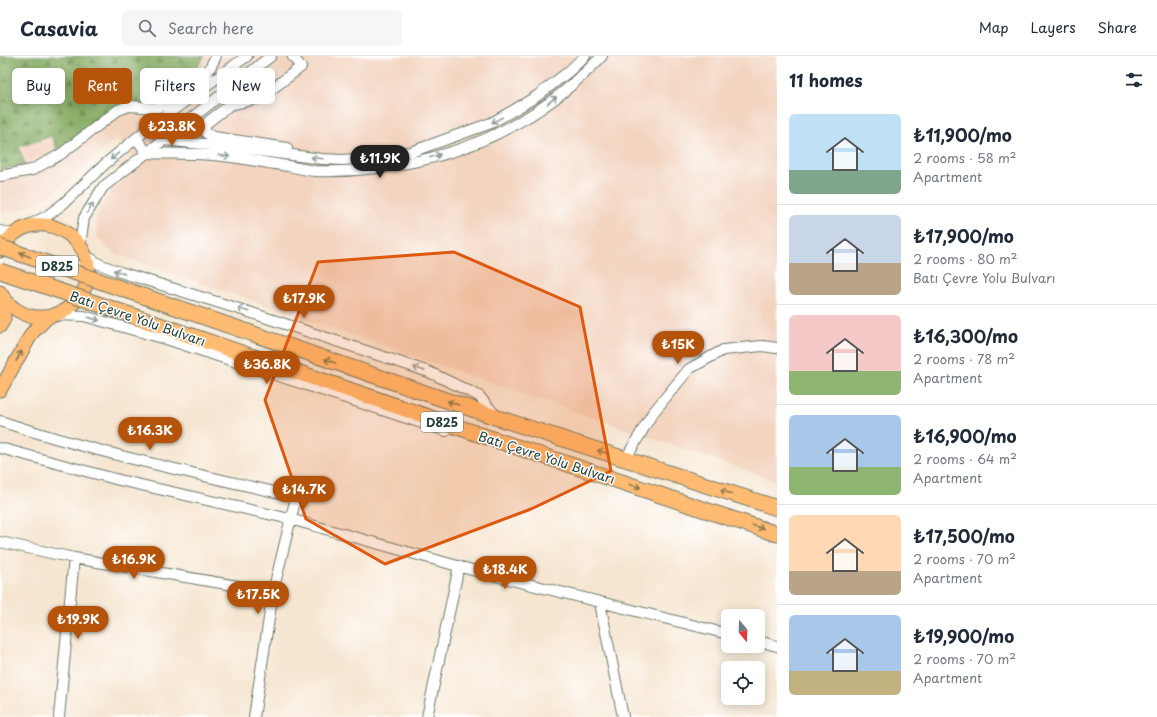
<!DOCTYPE html>
<html lang="en">
<head>
<meta charset="utf-8">
<style>
	body { margin:0; font-family:"Playpen Sans",sans-serif; background:#f6f6f7; color:#1f2937; height:100vh; display:flex; flex-direction:column; font-size:15px; white-space:nowrap }
	* { box-sizing:border-box; margin:0 }
	p { font-size:13px; color:#747a83 }
	.icon { flex:none; width:22px; height:22px; fill:none; stroke:currentColor; stroke-width:2; stroke-linecap:round; stroke-linejoin:round }
	.map { position:relative; flex:1; overflow:hidden }
	.drawer { display:flex; flex-direction:column; background:#fff; width:380px }
	.drawer>* { flex:none }
	.hud { position:absolute; left:12px; top:12px; width:380px; height:36px; display:flex; gap:8px }
	.needle { width:26px; rotate:161deg }
	.controls { position:absolute; left:721px; top:553px; display:grid; gap:8px }
	.controls a { display:grid; place-items:center; width:44px; height:44px; border-radius:6px; background:#fff; box-shadow:0 2px 10px #0003; font-size:20px }
	.price { position:absolute; translate:-50% -34px; padding:0 9px; border-radius:14px; background:#b45309; color:#fff; font-size:13px; line-height:26px; filter:drop-shadow(0 1px 2px #0008) }
	.price::after { content:''; position:absolute; left:50%; top:24px; width:12px; height:9px; margin-left:-6px; background:inherit; clip-path:polygon(0 0,100% 0,50% 100%) }
	.price.active { background:#222; color:#fff }
	ul { padding:0; list-style:none }
	li { display:flex; align-items:center; gap:12px; height:100px; padding:0 12px }
	li+li { border-top:1px solid #e0e1e3 }
	li span { display:grid; place-items:center; flex:none; width:112px; height:80px; border-radius:6px; color:#555 }
	li>.icon { margin-inline-start:auto }
	span .icon { width:48px; height:48px; fill:#fffc; stroke-width:1 }
	li b { font-size:17px }
	h2 { display:flex; justify-content:space-between; align-items:center; height:48px; padding:0 12px; font-size:17px }
	.tag { padding:0 14px; border-radius:6px; background:#fff; box-shadow:0 2px 10px #0003; font-size:14px; line-height:36px }
	.tag.active { background:#b45309; color:#fff }
	header { display:flex; align-items:center; gap:24px; box-sizing:border-box; height:56px; padding:0 20px; background:#fff; border-bottom:1px solid #e0e1e3 }
	header strong { font-size:19px }
	nav { display:flex; gap:22px; margin-inline-start:auto; font-size:14px }
	.search { width:280px; height:36px; background:#f6f6f7; display:flex; align-items:center; gap:10px; box-sizing:border-box; padding:0 14px; border-radius:6px; color:#747a83; font-size:15px }
	main { display:flex; flex:1; min-height:0 }
	.map>svg:first-child { display:block }
	.built { fill:#f3d4bf }
	.forest { fill:url(#forest-firs); stroke:#51744a }
	.lines { fill:none; stroke-linecap:round; stroke-linejoin:round }
	.minor-casing { stroke:#6a786b; stroke-width:12 }
	.major-casing { stroke:#6a786b; stroke-width:15 }
	.highway-casing { stroke:#6a786b; stroke-width:17 }
	.minor { stroke:#fff; stroke-width:10 }
	.major { stroke:#ffbb71; stroke-width:13 }
	.highway { stroke:#ffbb71; stroke-width:15 }
	.highway-bridge-casing { stroke:#6a786b; stroke-width:17; stroke-linecap:butt }
	.highway-bridge { stroke:#ffbb71; stroke-width:15 }
	.oneway { stroke:#8f9e9a }
	.oneway2 { stroke:#84764f }
	.marked { fill:#de580e; fill-opacity:0.2; stroke:#de580e; stroke-width:3; stroke-linejoin:round }
	.labels { text-anchor:middle; dominant-baseline:central; stroke-width:3; stroke-linejoin:round; paint-order:stroke }
	.shield { fill:#fff; stroke:#627771; stroke-width:1 }
	.shield-label { font-size:12px; font-weight:bold; fill:#1f3d34 }
	.street-label { font-size:13px; fill:#1f3d34; stroke:#fff }
</style>
</head>
<body>
<header>
<strong>Casavia</strong>
<div class="search"><svg class="icon" aria-label="search" viewBox="0 0 24 24"><circle cx="10" cy="10" r="6"/><path d="M15 15l6 6"/></svg>Search here</div>
<nav><a>Map</a><a>Layers</a><a>Share</a></nav>
</header>
<main>
<div class="map">
<svg width="777" height="661" viewBox="0 0 777 661">
	<defs>
		<pattern id="forest-firs" width="22" height="20" patternUnits="userSpaceOnUse"><rect width="22" height="20" fill="#83aa60"/><path d="M5 1l3.5 6h-7zM16 11l3.5 6h-7z" fill="#6b8c50"/></pattern>
	</defs>
	<rect width="100%" height="100%" fill="#fff"/>
	<filter id="ink" filterUnits="userSpaceOnUse"><feTurbulence type="fractalNoise" baseFrequency=".025" numOctaves="2"/><feDisplacementMap in="SourceGraphic" scale="8" xChannelSelector="R" yChannelSelector="G"/><feConvolveMatrix kernelMatrix="1 2 1 2 8 2 1 2 1" color-interpolation-filters="sRGB"/></filter>
	<filter id="wash" filterUnits="userSpaceOnUse"><feTurbulence type="fractalNoise" baseFrequency=".012" numOctaves="4" result="noise"/><feDisplacementMap in="SourceGraphic" scale="16" xChannelSelector="R" yChannelSelector="G"/><feGaussianBlur stdDeviation="0.9" result="paint"/><feColorMatrix in="noise" values="0 0 0 0 0 0 0 0 0 0 0 0 0 0 0 0 0 1.4 0 .05"/><feComposite in="paint" operator="in"/></filter>
	<g filter="url(#wash)">
		<rect width="100%" height="100%" fill="#f6e6d1"/>
		<path class="built" d="M0 0H777V425L113 197 98 182 96 161 110 136 140 110 116 83 50 139 21 154 0 156Z"/>
		<path class="forest" d="M0 0H204L192 21 159 46 121 49 57 94 52 80 19 91 25 109 0 114Z"/>
	</g>
	<g filter="url(#ink)">
		<g class="lines">
			<defs>
				<path id="minor" d="M152 71 163 84 223 90 322 103 343 104 366 102 411 96 491 67 514 54 537 40 568 16 585 0
					M136 82 147 97C172 98 197 97 222 100 244 102 266 107 288 110 297 112 306 114 315 115 385 117 459 101 519 66 550 49 578 25 602 0
					M287 92 214 81 206 77 204 71 209 65 230 49 260 42 301 11 293 1 294 0
					M0 120 32 114 61 98 118 54 129 50 157 52 166 48 206 20 216 0
					M29 169 47 160 64 147 105 108 146 74 247 0
					M0 175 14 178
					M80 189 84 162 103 131 271 0
					M84 198 99 208 120 216 252 257 429 316 479 340 497 361
					M56 259 84 260 166 283 446 375
					M0 365C96 397 197 418 296 441L273 536 254 661
					M0 392 119 424 290 463 472 514 728 578
					M625 404 652 358 689 313 723 294 762 290 777 292
					M0 486 74 502 273 536
					M600 547 623 661
					M758 585 777 590
					M59 661 74 502
					M427 661 459 510"/>
				<path id="major" d="M0 195C37 131 121 198 75 246 66 255 55 261 42 261 24 262 9 251 0 236
					M0 270 4 263 3 241
					M0 334 32 277 48 261"/>
				<path id="highway" d="M114 230 498 362 777 452
					M107 251 478 378 777 478"/>
			</defs>
			<use href="#minor" class="minor-casing"/>
			<use href="#major" class="major-casing"/>
			<use href="#highway" class="highway-casing"/>
			<use href="#minor" class="minor"/>
			<use href="#major" class="major"/>
			<use href="#highway" class="highway"/>
			<defs>
				<path id="highway-bridge" d="M0 191 114 230
					M0 215 107 251"/>
			</defs>
			<use href="#highway-bridge" class="highway-bridge-casing"/>
			<use href="#highway-bridge" class="highway-bridge"/>
		</g>
		<defs><path id="oneway-shaft" d="M-6 0H5M1.5-3L5.5 0L1.5 3" fill="none" stroke-width="1.6" stroke-linecap="round" stroke-linejoin="round"/></defs>
		<g class="oneway">
			<use href="#oneway-shaft" transform="translate(552 44) rotate(-40)"/>
			<use href="#oneway-shaft" transform="translate(497 64) rotate(152)"/>
			<use href="#oneway-shaft" transform="translate(115 100) rotate(141)"/>
			<use href="#oneway-shaft" transform="translate(224 100) rotate(7)"/>
			<use href="#oneway-shaft" transform="translate(435 100) rotate(-16)"/>
			<use href="#oneway-shaft" transform="translate(317 102) rotate(-173)"/>
			<use href="#oneway-shaft" transform="translate(90 152) rotate(-59)"/>
			<use href="#oneway-shaft" transform="translate(119 216) rotate(-161)"/>
			<use href="#oneway-shaft" transform="translate(243 254) rotate(-163)"/>
			<use href="#oneway-shaft" transform="translate(94 263) rotate(16)"/>
			<use href="#oneway-shaft" transform="translate(419 313) rotate(-162)"/>
		</g>
		<g class="oneway2">
			<use href="#oneway-shaft" transform="translate(25 199) rotate(-160)"/>
			<use href="#oneway-shaft" transform="translate(19 300) rotate(-61)"/>
			<use href="#oneway-shaft" transform="translate(330 305) rotate(-161)"/>
			<use href="#oneway-shaft" transform="translate(453 347) rotate(-161)"/>
			<use href="#oneway-shaft" transform="translate(603 396) rotate(-162)"/>
			<use href="#oneway-shaft" transform="translate(635 430) rotate(18)"/>
			<use href="#oneway-shaft" transform="translate(726 436) rotate(-162)"/>
			<use href="#oneway-shaft" transform="translate(758 471) rotate(18)"/>
		</g>
	</g>
	<path class="marked" d="M454 196 580 251 611 415 531 453 385 508 306 463 265 344 318 206Z"/>
	<g class="labels">
		<g class="shield">
			<rect x="36" y="200" width="42" height="20" rx="3"/>
			<rect x="421" y="356" width="42" height="20" rx="3"/>
		</g>
		<g class="shield-label">
			<text x="57" y="210">D825</text>
			<text x="442" y="366">D825</text>
		</g>
		<g class="street-label">
			<text transform="translate(138 262) rotate(19)">Batı Çevre Yolu Bulvarı</text>
			<text transform="translate(547 401) rotate(18)">Batı Çevre Yolu Bulvarı</text>
		</g>
	</g>
</svg>
<div class="controls">
<a><svg class="needle" viewBox="-14 -14 28 28"><path d="M0-13l5 13h-10z" fill="#e53935"/><path d="M0 13l5-13h-10z" fill="#747a83"/></svg></a>
<a><svg class="icon" aria-label="locate" viewBox="0 0 24 24"><circle cx="12" cy="12" r="6"/><path d="M12 2v4M12 18v4M2 12h4M18 12h4"/></svg></a>
</div>
<b class="price" style="left:172px;top:91px">₺23.8K</b>
<b class="price active" style="left:380px;top:123px">₺11.9K</b>
<b class="price" style="left:304px;top:263px">₺17.9K</b>
<b class="price" style="left:678px;top:309px">₺15K</b>
<b class="price" style="left:267px;top:329px">₺36.8K</b>
<b class="price" style="left:150px;top:395px">₺16.3K</b>
<b class="price" style="left:304px;top:454px">₺14.7K</b>
<b class="price" style="left:134px;top:524px">₺16.9K</b>
<b class="price" style="left:505px;top:534px">₺18.4K</b>
<b class="price" style="left:258px;top:559px">₺17.5K</b>
<b class="price" style="left:78px;top:584px">₺19.9K</b>
<div class="hud">
<a class="tag">Buy</a>
<a class="tag active">Rent</a>
<a class="tag">Filters</a>
<a class="tag">New</a>
</div>
</div>
<section class="drawer">
<h2>11 homes<svg class="icon" aria-label="filters" viewBox="0 0 24 24"><path d="M4 7h16M4 17h16"/><circle cx="9" cy="7" r="2"/><circle cx="15" cy="17" r="2"/></svg></h2>
<ul>
<li><span style="background:linear-gradient(#bfe0f5 70%,#7fa58c 0)"><svg class="icon" aria-label="home" viewBox="0 0 24 24"><path d="M3 11l9-7 9 7M6 9v11h12V9"/></svg></span><div><b>₺11,900/mo</b><p>2 rooms · 58 m²</p><p>Apartment</p></div></li>
<li><span style="background:linear-gradient(#c9d6e8 60%,#b9a48a 0)"><svg class="icon" aria-label="home" viewBox="0 0 24 24"><path d="M3 11l9-7 9 7M6 9v11h12V9"/></svg></span><div><b>₺17,900/mo</b><p>2 rooms · 80 m²</p><p>Batı Çevre Yolu Bulvarı</p></div></li>
<li><span style="background:linear-gradient(#f6c9c9 70%,#8fb573 0)"><svg class="icon" aria-label="home" viewBox="0 0 24 24"><path d="M3 11l9-7 9 7M6 9v11h12V9"/></svg></span><div><b>₺16,300/mo</b><p>2 rooms · 78 m²</p><p>Apartment</p></div></li>
<li><span style="background:linear-gradient(#a9c7e8 65%,#8fb573 0)"><svg class="icon" aria-label="home" viewBox="0 0 24 24"><path d="M3 11l9-7 9 7M6 9v11h12V9"/></svg></span><div><b>₺16,900/mo</b><p>2 rooms · 64 m²</p><p>Apartment</p></div></li>
<li><span style="background:linear-gradient(#ffd9b3 70%,#b9a48a 0)"><svg class="icon" aria-label="home" viewBox="0 0 24 24"><path d="M3 11l9-7 9 7M6 9v11h12V9"/></svg></span><div><b>₺17,500/mo</b><p>2 rooms · 70 m²</p><p>Apartment</p></div></li>
<li><span style="background:linear-gradient(#a9c7e8 70%,#c2b280 0)"><svg class="icon" aria-label="home" viewBox="0 0 24 24"><path d="M3 11l9-7 9 7M6 9v11h12V9"/></svg></span><div><b>₺19,900/mo</b><p>2 rooms · 70 m²</p><p>Apartment</p></div></li>
</ul>
</section>
</main>
</body>
</html>
